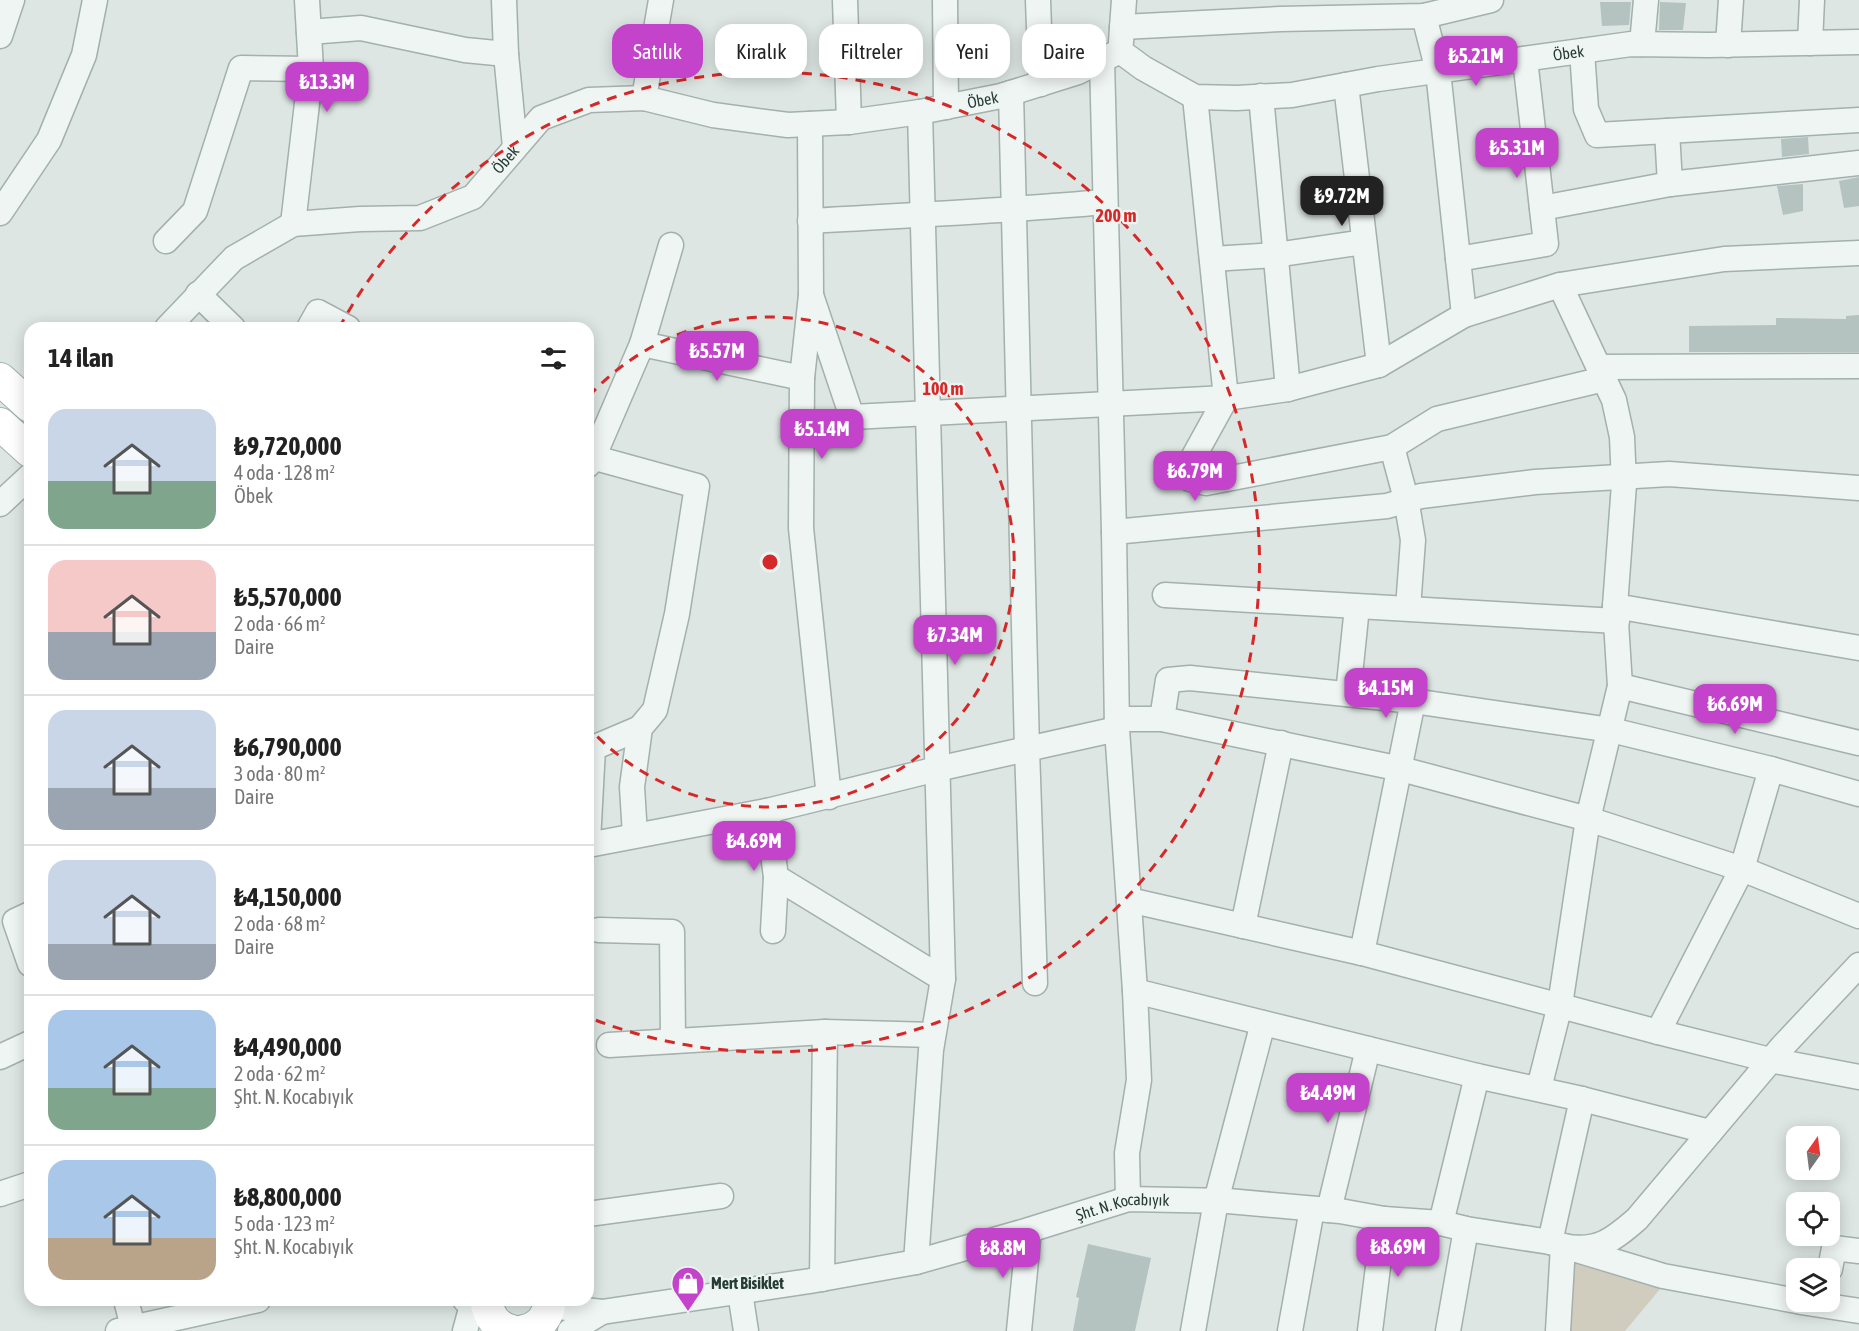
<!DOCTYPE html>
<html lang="tr">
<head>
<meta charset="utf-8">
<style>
	body { margin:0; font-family:"Asap Condensed",sans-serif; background:#f2f2f2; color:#222; height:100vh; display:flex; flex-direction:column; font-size:22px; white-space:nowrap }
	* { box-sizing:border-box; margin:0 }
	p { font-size:20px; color:#767676 }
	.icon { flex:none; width:33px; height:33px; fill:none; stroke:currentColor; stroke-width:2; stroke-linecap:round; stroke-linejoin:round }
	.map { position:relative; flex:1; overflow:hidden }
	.panel { position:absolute; left:24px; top:322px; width:570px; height:984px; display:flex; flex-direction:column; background:#fff; border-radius:18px; box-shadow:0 3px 15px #0003 }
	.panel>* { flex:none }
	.top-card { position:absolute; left:612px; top:24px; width:570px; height:54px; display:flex; gap:12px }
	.needle { width:39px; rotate:14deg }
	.tools { position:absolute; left:1786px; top:1126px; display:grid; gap:12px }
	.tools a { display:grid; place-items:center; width:54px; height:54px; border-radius:12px; background:#fff; box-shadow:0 3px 15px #0003; font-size:30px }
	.price { position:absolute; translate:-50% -51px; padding:0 14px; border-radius:12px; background:#c343ca; color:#fff; font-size:20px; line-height:39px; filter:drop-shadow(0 2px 3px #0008) }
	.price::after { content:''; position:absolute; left:50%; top:36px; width:18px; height:14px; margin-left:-9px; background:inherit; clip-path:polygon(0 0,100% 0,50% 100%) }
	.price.selected { background:#222; color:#fff }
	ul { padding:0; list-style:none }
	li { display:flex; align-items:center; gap:18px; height:150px; padding:0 24px }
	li+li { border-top:2px solid #e0e0e0 }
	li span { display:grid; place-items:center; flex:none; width:168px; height:120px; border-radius:18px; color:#555 }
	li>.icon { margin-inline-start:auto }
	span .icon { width:72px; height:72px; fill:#fffc; stroke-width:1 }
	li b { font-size:26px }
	h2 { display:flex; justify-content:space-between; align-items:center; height:72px; padding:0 24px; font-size:26px }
	.tag { padding:0 21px; border-radius:18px; background:#fff; box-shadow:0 3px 15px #0003; font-size:21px; line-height:54px }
	.tag.selected { background:#c343ca; color:#fff }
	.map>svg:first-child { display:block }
	.green { fill:#d0cdbe }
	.building { fill:#b4c3bf }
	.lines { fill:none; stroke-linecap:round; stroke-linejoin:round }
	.minor-casing { stroke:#a3b0ac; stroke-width:27 }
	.major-casing { stroke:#9cb2ab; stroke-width:34 }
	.minor { stroke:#eff5f3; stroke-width:24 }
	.major { stroke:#fff; stroke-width:32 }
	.ring { fill:none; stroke:#d62828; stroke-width:3; stroke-dasharray:10 8 }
	.labels { text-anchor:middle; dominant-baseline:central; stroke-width:4.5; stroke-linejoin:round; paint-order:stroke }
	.street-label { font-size:16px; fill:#273c37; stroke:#ecf4f1 }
	.poi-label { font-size:16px; font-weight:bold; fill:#273c37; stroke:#ecf4f1; text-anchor:start }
	.centre { fill:#d62828; stroke:#ecf4f1; stroke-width:3 }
	.ring-label { font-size:18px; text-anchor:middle; font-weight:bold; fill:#d62828; stroke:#ecf4f1; stroke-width:4.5; stroke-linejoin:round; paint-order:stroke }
</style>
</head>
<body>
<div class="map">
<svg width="1859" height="1331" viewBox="0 0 1859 1331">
	<rect width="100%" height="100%" fill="#dde6e3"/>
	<path class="green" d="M1573 1263 1660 1289 1625 1331H1569Z"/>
	<path class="building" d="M1600 2H1631L1629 25 1602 26Z
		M1660 2 1686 3 1683 30H1659Z
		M1808 137 1809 154 1782 157 1781 139Z
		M1859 177V206L1844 208 1839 181Z
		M1803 184V211L1783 215 1777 186Z
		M1859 315V352H1689V326L1776 325V318L1846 319V316Z
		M1088 1244 1151 1258 1135 1331H1073L1079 1298 1076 1297Z"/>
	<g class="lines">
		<defs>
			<g id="minor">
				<path d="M504 0 506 54 515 147"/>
				<path d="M845 0 849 122"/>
				<path d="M945 0 946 107"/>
				<path d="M1038 0 1041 84"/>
				<path d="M1424 16 1438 71 1464 315"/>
				<path d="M1122 27 1280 19 1424 16 1491 0"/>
				<path d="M309 32 361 28 465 50 506 54"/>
				<path d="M0 36 12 0"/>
				<path d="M1121 42 1124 0"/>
				<path d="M1810 43 1812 0"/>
				<path d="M1642 44 1646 0"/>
				<path d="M1728 45 1731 0"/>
				<path id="s1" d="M1120 51 1143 68 1195 97 1237 98 1292 95 1378 79 1631 44 1709 45 1859 42"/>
				<path d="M1582 51 1586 109 1597 135 1859 120"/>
				<path d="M1102 60 1114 532 1117 729 1135 991 1139 1080 1127 1153 1128 1199"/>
				<path d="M1346 85 1379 365"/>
				<path d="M1011 93 1027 749 1035 983"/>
				<path d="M1261 96 1288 389"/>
				<path d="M1195 97 1226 398 1189 465 1190 479 1206 483 1392 447 1437 419 1604 379"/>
				<path d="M644 98 661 0"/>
				<path d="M810 124 811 295 802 378 801 528 829 797"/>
				<path d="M1667 131 1670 184 1859 163"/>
				<path d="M1542 208 1670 184"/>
				<path d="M0 213 49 140 84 55 95 0"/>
				<path d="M810 221C908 215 1006 211 1104 202"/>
				<path d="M293 224 311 69 307 0"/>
				<path d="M166 241 195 211 241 68 311 69"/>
				<path d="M1212 259 1275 255 1364 242"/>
				<path d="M1458 259 1546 244 1525 59"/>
				<path d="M198 294 233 328"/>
				<path d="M811 295 852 417 1226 398 1288 389 1379 365 1464 315 1560 285 1724 259 1859 253"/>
				<path id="s2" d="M167 328 234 258 293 224 360 219 420 218 473 197 541 118 589 100 644 98 713 115 788 125 849 122 920 112 1001 96 1078 72 1120 51"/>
				<path d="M309 328 318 312 348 328"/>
				<path d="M642 344 802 378"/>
				<path d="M1599 367 1859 366"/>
				<path d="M1392 447 1406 499 1413 540 1408 608"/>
				<path d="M588 456 697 486 677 614 655 710 640 728 632 787 635 835"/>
				<path d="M588 465 593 458 642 344 671 245"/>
				<path d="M0 504 30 476"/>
				<path d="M1114 532 1387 506 1421 496 1535 482 1669 474 1859 488"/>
				<path d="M1165 595 1617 621"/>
				<path d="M1615 606 1859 648"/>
				<path d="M1620 686 1859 743"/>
				<path d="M1348 694 1357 607"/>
				<path d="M1117 719H1162L1401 769 1588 819 1742 869 1859 916"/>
				<path d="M1162 719 1168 680 1190 678 1413 701 1611 730 1771 769 1859 794"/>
				<path d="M767 811 776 877 773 931"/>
				<path d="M588 841 593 748 640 728"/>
				<path d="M588 845 767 811 937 769 1117 729"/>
				<path d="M776 877 943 979 920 112"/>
				<path d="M1129 900 1362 953 1658 1032 1770 1060 1859 1077"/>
				<path d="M30 914 15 921 30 964"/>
				<path d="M1243 926 1281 743"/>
				<path d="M599 930 672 932 673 1041"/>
				<path d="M1362 953 1413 701"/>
				<path d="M1135 991 1477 1076 1582 1099 1710 1132"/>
				<path d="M1658 1032 1742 869 1771 769"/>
				<path d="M609 1045 825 1032 933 1035"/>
				<path d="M0 1057 30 1043"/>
				<path d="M1539 1088 1560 1005 1588 819 1620 686 1615 606 1624 484 1622 437 1614 400 1560 285"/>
				<path d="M0 1194 30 1184"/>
				<path d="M1329 1210 1368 1049"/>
				<path d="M588 1214 721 1196"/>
				<path d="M1441 1223 1477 1076"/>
				<path d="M1550 1242 1582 1099"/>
				<path d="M916 1262 931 1050 943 979"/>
				<path d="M1830 1269 1834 1248 1859 1251"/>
				<path d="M822 1279 825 1032"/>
				<path d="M740 1292 746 1331"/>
				<path d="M126 1300 133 1327"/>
				<path d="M465 1300 490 1317"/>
				<path d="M1801 1302 1859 1311"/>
				<path id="s3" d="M550 1306 602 1312 810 1281 916 1262 1029 1230 1128 1199 1228 1201 1340 1211 1384 1219 1441 1223 1466 1229 1550 1242 1663 1276 1797 1301"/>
				<path d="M118 1331 258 1300"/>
				<path d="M465 1331 472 1305"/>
				<path d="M570 1331 602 1312"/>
				<path d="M1019 1331 1029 1230"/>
				<path d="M1193 1331 1216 1201 1263 1023"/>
				<path d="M1290 1331 1312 1209"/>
				<path d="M1370 1331 1384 1219"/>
				<path d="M1448 1331 1466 1229"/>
				<path d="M1558 1331 1563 1246C1597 1253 1613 1240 1637 1219L1782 1047 1859 965"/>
			</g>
			<path id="major" d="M0 379 30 406
				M0 424 30 451
				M486 1300C489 1316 495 1327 512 1331
				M524 1331C539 1328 550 1316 549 1300"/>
		</defs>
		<use href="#minor" class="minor-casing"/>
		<use href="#major" class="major-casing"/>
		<use href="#minor" class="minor"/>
		<use href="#major" class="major"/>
	</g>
	<g class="ring">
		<path d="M589 396A245 245 0 1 1 589 728"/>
		<path d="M339 328A490 490 0 1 1 590 1018"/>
	</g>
	<defs>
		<symbol id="shop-pin" viewBox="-11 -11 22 30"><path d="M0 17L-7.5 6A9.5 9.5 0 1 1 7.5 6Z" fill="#c343ca" stroke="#ecf4f1"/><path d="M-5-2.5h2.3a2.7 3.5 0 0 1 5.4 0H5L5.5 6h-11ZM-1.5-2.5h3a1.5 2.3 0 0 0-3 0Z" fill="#fff"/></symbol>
	</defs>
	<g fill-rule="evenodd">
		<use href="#shop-pin" x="669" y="1264" width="38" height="52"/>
	</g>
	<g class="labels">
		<g class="street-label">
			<text stroke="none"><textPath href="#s1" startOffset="465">Öbek</textPath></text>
			<text stroke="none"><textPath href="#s2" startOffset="903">Öbek</textPath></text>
			<text stroke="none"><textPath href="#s2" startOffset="399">Öbek</textPath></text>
			<text stroke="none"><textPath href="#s3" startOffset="585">Şht. N. Kocabıyık</textPath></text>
		</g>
		<g class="poi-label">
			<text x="711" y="1283">Mert Bisiklet</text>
		</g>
	</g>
	<circle cx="770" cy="562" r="9" class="centre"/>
	<g class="ring-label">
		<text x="1116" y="222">200 m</text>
		<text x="943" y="395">100 m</text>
	</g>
</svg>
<div class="tools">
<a><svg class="needle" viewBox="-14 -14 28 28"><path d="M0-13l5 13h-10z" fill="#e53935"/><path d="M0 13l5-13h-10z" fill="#767676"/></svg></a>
<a><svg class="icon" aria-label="locate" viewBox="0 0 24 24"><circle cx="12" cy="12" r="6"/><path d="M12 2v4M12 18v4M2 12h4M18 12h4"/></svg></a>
<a><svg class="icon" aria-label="layers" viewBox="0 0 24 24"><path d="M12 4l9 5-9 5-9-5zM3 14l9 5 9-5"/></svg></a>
</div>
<b class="price" style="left:1476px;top:87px">₺5.21M</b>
<b class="price" style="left:327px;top:113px">₺13.3M</b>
<b class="price" style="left:1517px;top:179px">₺5.31M</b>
<b class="price selected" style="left:1342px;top:227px">₺9.72M</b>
<b class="price" style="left:717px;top:382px">₺5.57M</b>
<b class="price" style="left:822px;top:460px">₺5.14M</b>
<b class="price" style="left:1195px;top:502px">₺6.79M</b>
<b class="price" style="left:955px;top:666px">₺7.34M</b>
<b class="price" style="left:1386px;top:719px">₺4.15M</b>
<b class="price" style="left:1735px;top:735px">₺6.69M</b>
<b class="price" style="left:754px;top:872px">₺4.69M</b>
<b class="price" style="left:1328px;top:1124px">₺4.49M</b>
<b class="price" style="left:1398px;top:1278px">₺8.69M</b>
<b class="price" style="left:1003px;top:1279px">₺8.8M</b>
<div class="top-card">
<a class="tag selected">Satılık</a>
<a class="tag">Kiralık</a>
<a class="tag">Filtreler</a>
<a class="tag">Yeni</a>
<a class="tag">Daire</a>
</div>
<section class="panel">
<h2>14 ilan<svg class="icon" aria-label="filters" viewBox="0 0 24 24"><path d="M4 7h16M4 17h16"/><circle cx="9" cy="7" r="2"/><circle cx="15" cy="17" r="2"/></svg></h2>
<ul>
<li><span style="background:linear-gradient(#c9d6e8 60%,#7fa58c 0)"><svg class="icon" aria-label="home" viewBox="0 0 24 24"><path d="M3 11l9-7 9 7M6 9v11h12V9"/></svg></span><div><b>₺9,720,000</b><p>4 oda · 128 m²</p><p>Öbek</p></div></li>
<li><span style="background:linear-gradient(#f6c9c9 60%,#9aa5b1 0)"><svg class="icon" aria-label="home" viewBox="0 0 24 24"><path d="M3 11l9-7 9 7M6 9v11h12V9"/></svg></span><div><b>₺5,570,000</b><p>2 oda · 66 m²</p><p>Daire</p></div></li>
<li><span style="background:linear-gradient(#c9d6e8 65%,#9aa5b1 0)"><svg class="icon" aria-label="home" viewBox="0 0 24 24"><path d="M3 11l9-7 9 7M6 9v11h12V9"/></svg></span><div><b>₺6,790,000</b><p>3 oda · 80 m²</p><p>Daire</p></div></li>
<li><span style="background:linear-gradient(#c9d6e8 70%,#9aa5b1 0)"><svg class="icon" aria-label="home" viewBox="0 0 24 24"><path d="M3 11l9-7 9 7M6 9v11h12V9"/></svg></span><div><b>₺4,150,000</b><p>2 oda · 68 m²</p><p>Daire</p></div></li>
<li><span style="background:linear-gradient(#a9c7e8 65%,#7fa58c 0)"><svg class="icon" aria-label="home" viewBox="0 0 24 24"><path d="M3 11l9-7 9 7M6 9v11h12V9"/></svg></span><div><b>₺4,490,000</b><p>2 oda · 62 m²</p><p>Şht. N. Kocabıyık</p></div></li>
<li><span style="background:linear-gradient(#a9c7e8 65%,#b9a48a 0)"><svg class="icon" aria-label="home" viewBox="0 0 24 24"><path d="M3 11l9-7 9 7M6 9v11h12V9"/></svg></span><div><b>₺8,800,000</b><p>5 oda · 123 m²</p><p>Şht. N. Kocabıyık</p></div></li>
</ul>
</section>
</div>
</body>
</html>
